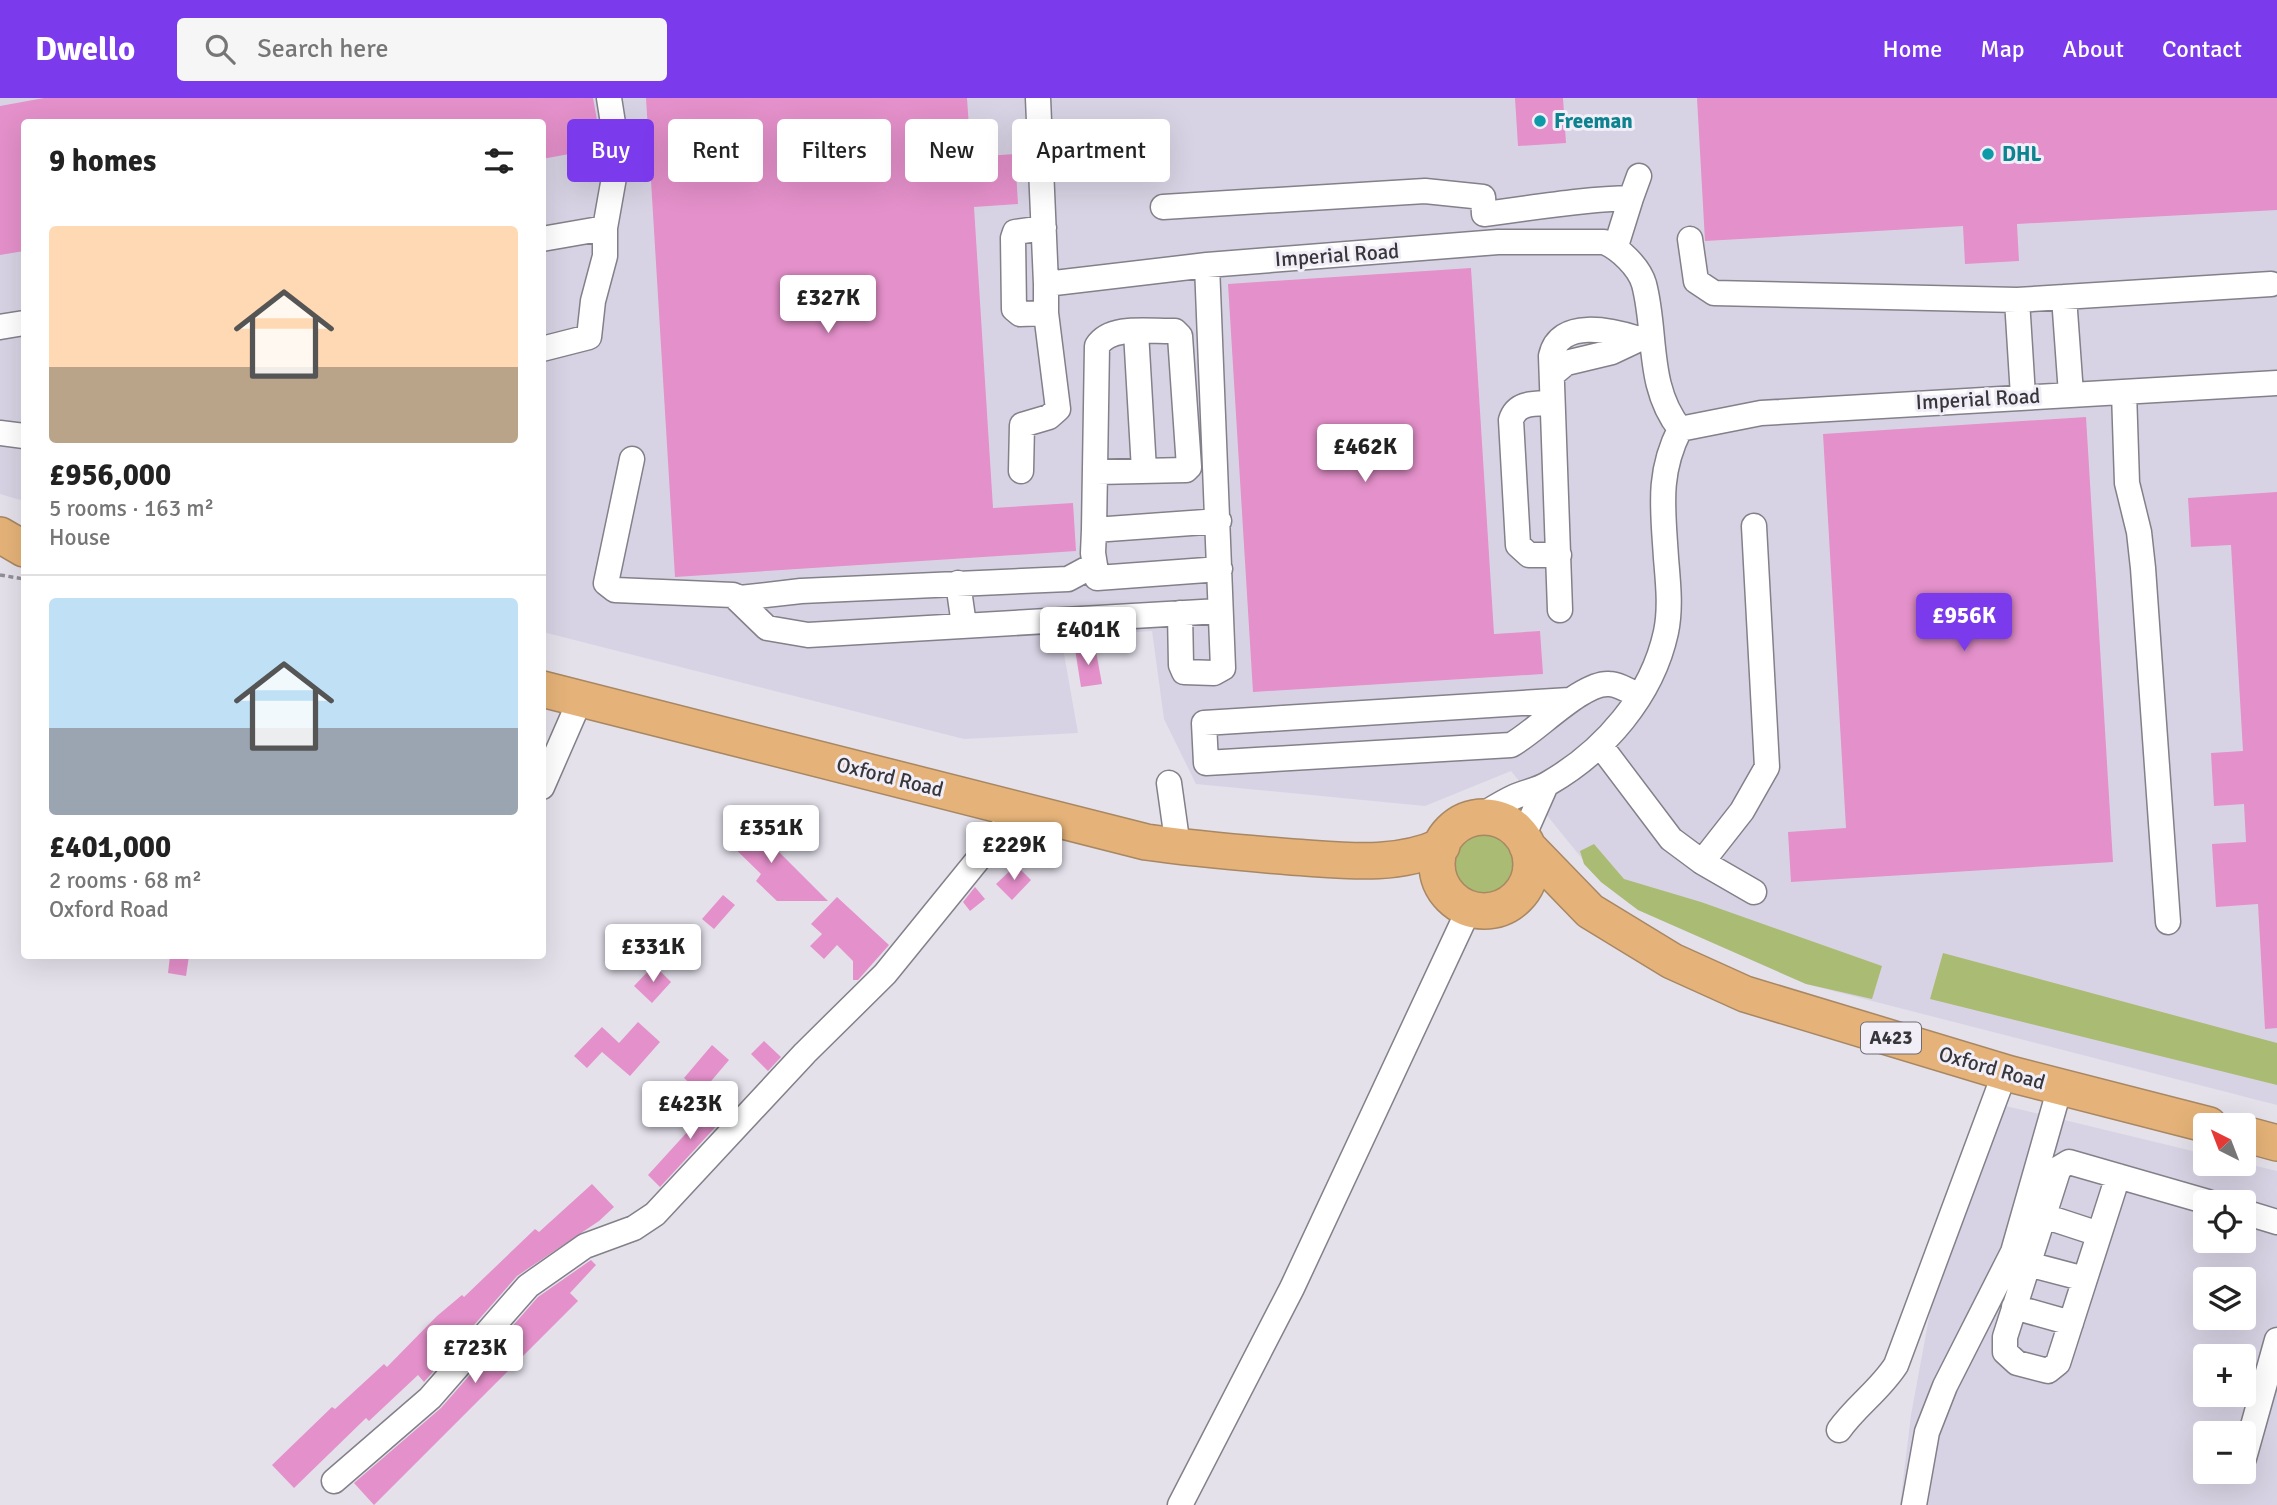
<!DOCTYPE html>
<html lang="en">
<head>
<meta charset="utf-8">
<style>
	body { margin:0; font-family:Signika,sans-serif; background:#f6f6f6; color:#222; height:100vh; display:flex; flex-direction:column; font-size:26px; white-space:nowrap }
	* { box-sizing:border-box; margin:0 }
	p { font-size:23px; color:#767676 }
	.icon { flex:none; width:38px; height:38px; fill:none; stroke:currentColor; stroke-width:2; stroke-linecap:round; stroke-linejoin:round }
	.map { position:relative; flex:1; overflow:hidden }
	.sheet { position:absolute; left:21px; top:21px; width:525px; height:840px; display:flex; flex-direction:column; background:#fff; border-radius:7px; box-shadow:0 7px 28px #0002 }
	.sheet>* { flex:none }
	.hud { position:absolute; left:567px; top:21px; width:665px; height:63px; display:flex; gap:14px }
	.needle { width:46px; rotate:318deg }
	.controls { position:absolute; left:2193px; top:1015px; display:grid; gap:14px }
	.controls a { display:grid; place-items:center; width:63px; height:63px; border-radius:7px; background:#fff; box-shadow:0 7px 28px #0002; font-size:35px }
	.price { position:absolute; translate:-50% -60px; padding:0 16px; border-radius:7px; background:#fff; color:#222; font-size:23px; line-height:46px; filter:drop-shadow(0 2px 4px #0008) }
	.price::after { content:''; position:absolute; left:50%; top:42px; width:21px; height:16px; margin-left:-10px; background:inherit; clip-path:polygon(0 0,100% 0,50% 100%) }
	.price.selected { background:#7c3aed; color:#fff }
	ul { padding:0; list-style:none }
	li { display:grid; align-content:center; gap:14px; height:371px; padding:0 28px }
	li+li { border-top:2px solid #e0e0e0 }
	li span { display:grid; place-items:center; height:217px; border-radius:7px; color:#555 }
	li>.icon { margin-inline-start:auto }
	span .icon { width:126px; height:126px; fill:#fffc; stroke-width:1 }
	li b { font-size:30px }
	h2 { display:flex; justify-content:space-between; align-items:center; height:84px; padding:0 28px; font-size:30px }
	.pill { padding:0 24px; border-radius:7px; background:#fff; box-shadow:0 7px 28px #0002; font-size:24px; line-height:63px }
	.pill.selected { background:#7c3aed; color:#fff }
	header { display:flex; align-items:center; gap:42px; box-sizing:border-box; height:98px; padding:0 35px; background:#7c3aed; color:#fff }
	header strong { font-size:33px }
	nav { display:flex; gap:38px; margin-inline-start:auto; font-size:24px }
	.search { width:490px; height:63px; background:#f6f6f6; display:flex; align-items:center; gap:18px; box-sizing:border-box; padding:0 24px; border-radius:7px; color:#767676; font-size:26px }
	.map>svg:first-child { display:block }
	.built { fill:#d8d3e4; fill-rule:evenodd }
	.green { fill:#aabb73 }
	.building { fill:#e490ca }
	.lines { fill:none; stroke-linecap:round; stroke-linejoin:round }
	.minor-casing { stroke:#838089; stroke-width:27 }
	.highway-casing { stroke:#a88763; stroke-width:38 }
	.path { stroke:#918f96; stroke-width:3.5; stroke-dasharray:5 3.5; stroke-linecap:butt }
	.minor { stroke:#fff; stroke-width:24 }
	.highway { stroke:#e5b379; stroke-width:35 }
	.culture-dot { fill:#0f9aa8; stroke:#f1eef8; stroke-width:2.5 }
	.labels { text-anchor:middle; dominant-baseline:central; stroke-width:6; stroke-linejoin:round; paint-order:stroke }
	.shield { fill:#f1eef8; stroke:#6f6d73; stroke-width:2 }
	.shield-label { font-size:19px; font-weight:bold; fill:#37363a }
	.culture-label { font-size:21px; font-weight:bold; fill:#0d838f; stroke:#f1eef8; text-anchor:start }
	.street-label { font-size:21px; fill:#37363a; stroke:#f1eef8 }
</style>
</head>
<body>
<header>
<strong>Dwello</strong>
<div class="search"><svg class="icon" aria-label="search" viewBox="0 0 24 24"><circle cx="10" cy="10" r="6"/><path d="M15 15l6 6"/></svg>Search here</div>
<nav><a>Home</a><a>Map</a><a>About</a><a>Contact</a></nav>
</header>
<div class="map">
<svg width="2277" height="1407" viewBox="0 0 2277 1407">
	<rect width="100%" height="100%" fill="#e4e1eb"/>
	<path class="built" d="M0 0H2277V1007L1806 886 1638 812 1601 784 1511 673 1425 708 1196 686 1164 621 1152 533 1061 539 1078 635 964 641 543 534 542 24H24V403L0 396Z
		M1989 1004 2205 1056V1066L2244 1065 2277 1073V1407H1900L1911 1317 1949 1111ZM2205 1104H2244V1143H2205ZM2205 1181H2244V1220H2205ZM2205 1258H2244V1297H2205ZM2205 1335H2244V1374H2205Z"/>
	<path class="green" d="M1452 765a34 34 0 1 1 68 0a34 34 0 1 1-68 0Z
		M1594 746 1624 781 1701 804 1882 868 1872 901 1806 886 1638 812 1601 784 1584 766 1580 753Z
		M1943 855 2277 945V987L1930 901Z"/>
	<path class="building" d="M44 0H593L602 50 542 61V24H24V153L0 157V8Z
		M646 0H967L971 59 1015 56 1018 106 974 109 993 410 1073 405 1076 453 675 479Z
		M1515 0H1563L1566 45 1518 48Z
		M1697 0H2277V112L2017 126 2019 163 1965 166 1963 128 1705 143Z
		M1471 170 1494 536 1540 533 1543 576 1253 594 1228 186Z
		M2086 319 2113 764 1791 784 1788 734 1846 730 1823 336Z
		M2277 394V930L2265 931 2258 806 2216 809 2212 746 2246 744 2244 706 2214 708 2211 655 2243 653 2231 447 2191 449 2188 400Z
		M1095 548 1102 586 1081 589 1075 551Z
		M745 718 776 747 774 749 828 803H777L756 783 761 776 724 740Z
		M1016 767 1031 782 1012 802 996 786Z
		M975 789 985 801 970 813 963 804Z
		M723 797 735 807 714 831 702 821Z
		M837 799 889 847 858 882H853V863L837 847 824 861 810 848 822 836 811 826Z
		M170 858H189L186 878 168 875Z
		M654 867 671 884 652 905 634 888Z
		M638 924 660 944 630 978 602 954 587 970 574 958 602 929 619 945Z
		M764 943 781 959 768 973 751 956Z
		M712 947 729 962 701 995 684 980Z
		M720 998 732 1011 660 1089 648 1077Z
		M592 1086 614 1109 599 1123 517 1178 424 1284 418 1277 369 1323 366 1320 294 1390 272 1367 332 1309 335 1311 384 1266 387 1269 437 1218 462 1197 464 1199 535 1131 539 1134Z
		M591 1162 596 1167 570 1195 578 1203 374 1407 354 1385 441 1310 538 1199Z"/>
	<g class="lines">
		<defs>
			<path id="minor" d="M1038 0 1046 186 1207 167 1498 144H1604C1619 150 1639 169 1644 186 1657 235 1646 288 1680 331
				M1631 100 1639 78
				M1163 109 1425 93 1483 99 1484 116C1533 110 1582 101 1631 100L1616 148
				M1044 130 1015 134 1013 140 1014 211 1020 216 1046 215
				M542 141 605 130
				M1690 141 1696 183 1714 195 2017 202 2271 186
				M2064 199 2071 296
				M2017 202 2023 298
				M0 229 24 225
				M1136 234 1144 372
				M542 251 589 239 593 203 605 158V130L618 57 609 0
				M1553 276 1566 265 1612 254 1646 238
				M2124 294 2127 385 2139 434 2143 470 2168 824
				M1552 305C1536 306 1517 303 1511 322L1518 447 1529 457H1559
				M0 335 24 338
				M632 361 606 485 615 492 733 497 767 530 808 537 1219 513
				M1021 373 1022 327 1049 319 1058 311 1046 215V186
				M1219 423 1094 432 1093 455 1097 480 1220 471
				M1094 432 1097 248C1111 226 1151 234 1175 233L1180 238 1189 369 1186 372 1097 374
				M958 485 964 527
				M733 497 740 500 801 493 1068 481 1094 467
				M1560 512 1551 258C1559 220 1611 232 1639 241
				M1180 515 1181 567 1184 574 1214 575 1223 570 1207 167
				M1570 602 1204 625 1206 665 1511 647C1537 633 1582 584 1609 586 1618 586 1631 594 1639 598
				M1600 647 1671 741 1702 764 1742 713 1767 669 1754 428
				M1169 685 1178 749
				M542 689 580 602
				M1477 720C1489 713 1501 705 1514 699 1525 694 1538 692 1549 685 1604 653 1652 599 1666 534 1671 510 1668 484 1666 460 1663 411 1657 376 1680 331L1761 315 2277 285
				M1523 739 1546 687
				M1702 764 1754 794
				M2118 1078 2058 1265 2048 1273 2017 1265 2005 1254V1239L2059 1070 2069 1064 2208 1104
				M2244 1114 2277 1124
				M2044 1118 2099 1136
				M2028 1166 2085 1181
				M2014 1209 2071 1225
				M1839 1332C1856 1308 1880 1292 1896 1267L2005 974
				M2244 1360 2277 1242
				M334 1383 430 1300 528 1188 585 1148 634 1130 655 1116 805 955 885 876 1002 732 1011 710
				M1180 1407 1292 1190 1469 811
				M1914 1407 1927 1334 1945 1288 2013 1154 2060 989"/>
			<path id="highway" d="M0 437 24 451
				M542 591 1146 744C1194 751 1243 755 1292 759 1342 762 1394 770 1442 748
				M1437 766a47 47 0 1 1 94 0a47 47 0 1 1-94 0Z
				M1527 748 1590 813 1672 863 1745 896 2010 976 2209 1027
				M2244 1036 2277 1045"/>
		</defs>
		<use href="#minor" class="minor-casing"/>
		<use href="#highway" class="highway-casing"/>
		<path class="path" d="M0 477 24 481"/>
		<use href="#minor" class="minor"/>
		<use href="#highway" class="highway"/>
	</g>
	<g class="culture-dot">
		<circle cx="1540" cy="23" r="7"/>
		<circle cx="1988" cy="56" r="7"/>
	</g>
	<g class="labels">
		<rect class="shield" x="1861" y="924.5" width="60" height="31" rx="5"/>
		<g class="shield-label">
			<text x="1891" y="940">A423</text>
		</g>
		<g class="culture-label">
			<text x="1554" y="23">Freeman</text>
			<text x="2002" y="56">DHL</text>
		</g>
		<g class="street-label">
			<text transform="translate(1337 157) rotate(-4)">Imperial Road</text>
			<text transform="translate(1978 301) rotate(-3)">Imperial Road</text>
			<text transform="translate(890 679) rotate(14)">Oxford Road</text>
			<text transform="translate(1992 970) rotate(16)">Oxford Road</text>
		</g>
	</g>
</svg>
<div class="controls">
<a><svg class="needle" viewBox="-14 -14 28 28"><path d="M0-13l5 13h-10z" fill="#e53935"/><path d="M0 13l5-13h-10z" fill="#767676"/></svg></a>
<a><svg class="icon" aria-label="locate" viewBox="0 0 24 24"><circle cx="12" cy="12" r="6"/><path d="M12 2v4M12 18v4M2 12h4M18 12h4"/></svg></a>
<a><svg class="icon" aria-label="layers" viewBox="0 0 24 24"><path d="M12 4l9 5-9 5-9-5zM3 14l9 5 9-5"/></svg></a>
<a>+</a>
<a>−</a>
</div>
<b class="price" style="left:828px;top:237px">£327K</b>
<b class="price" style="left:1365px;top:386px">£462K</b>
<b class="price selected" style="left:1964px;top:555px">£956K</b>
<b class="price" style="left:1088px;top:569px">£401K</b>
<b class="price" style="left:771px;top:767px">£351K</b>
<b class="price" style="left:1014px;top:784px">£229K</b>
<b class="price" style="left:653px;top:886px">£331K</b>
<b class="price" style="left:690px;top:1043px">£423K</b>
<b class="price" style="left:475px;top:1287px">£723K</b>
<div class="hud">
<a class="pill selected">Buy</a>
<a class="pill">Rent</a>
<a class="pill">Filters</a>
<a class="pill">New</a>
<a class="pill">Apartment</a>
</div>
<section class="sheet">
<h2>9 homes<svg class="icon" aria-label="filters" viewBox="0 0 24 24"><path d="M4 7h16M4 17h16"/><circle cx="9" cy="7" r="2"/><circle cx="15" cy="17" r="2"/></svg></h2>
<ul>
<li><span style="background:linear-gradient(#ffd9b3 65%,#b9a48a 0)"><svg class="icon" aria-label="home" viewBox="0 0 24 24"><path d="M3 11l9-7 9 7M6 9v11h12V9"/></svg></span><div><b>£956,000</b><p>5 rooms · 163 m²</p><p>House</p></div></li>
<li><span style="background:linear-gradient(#bfe0f5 60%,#9aa5b1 0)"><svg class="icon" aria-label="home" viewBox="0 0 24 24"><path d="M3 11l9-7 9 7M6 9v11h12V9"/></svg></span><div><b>£401,000</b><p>2 rooms · 68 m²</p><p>Oxford Road</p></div></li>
</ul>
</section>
</div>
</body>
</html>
